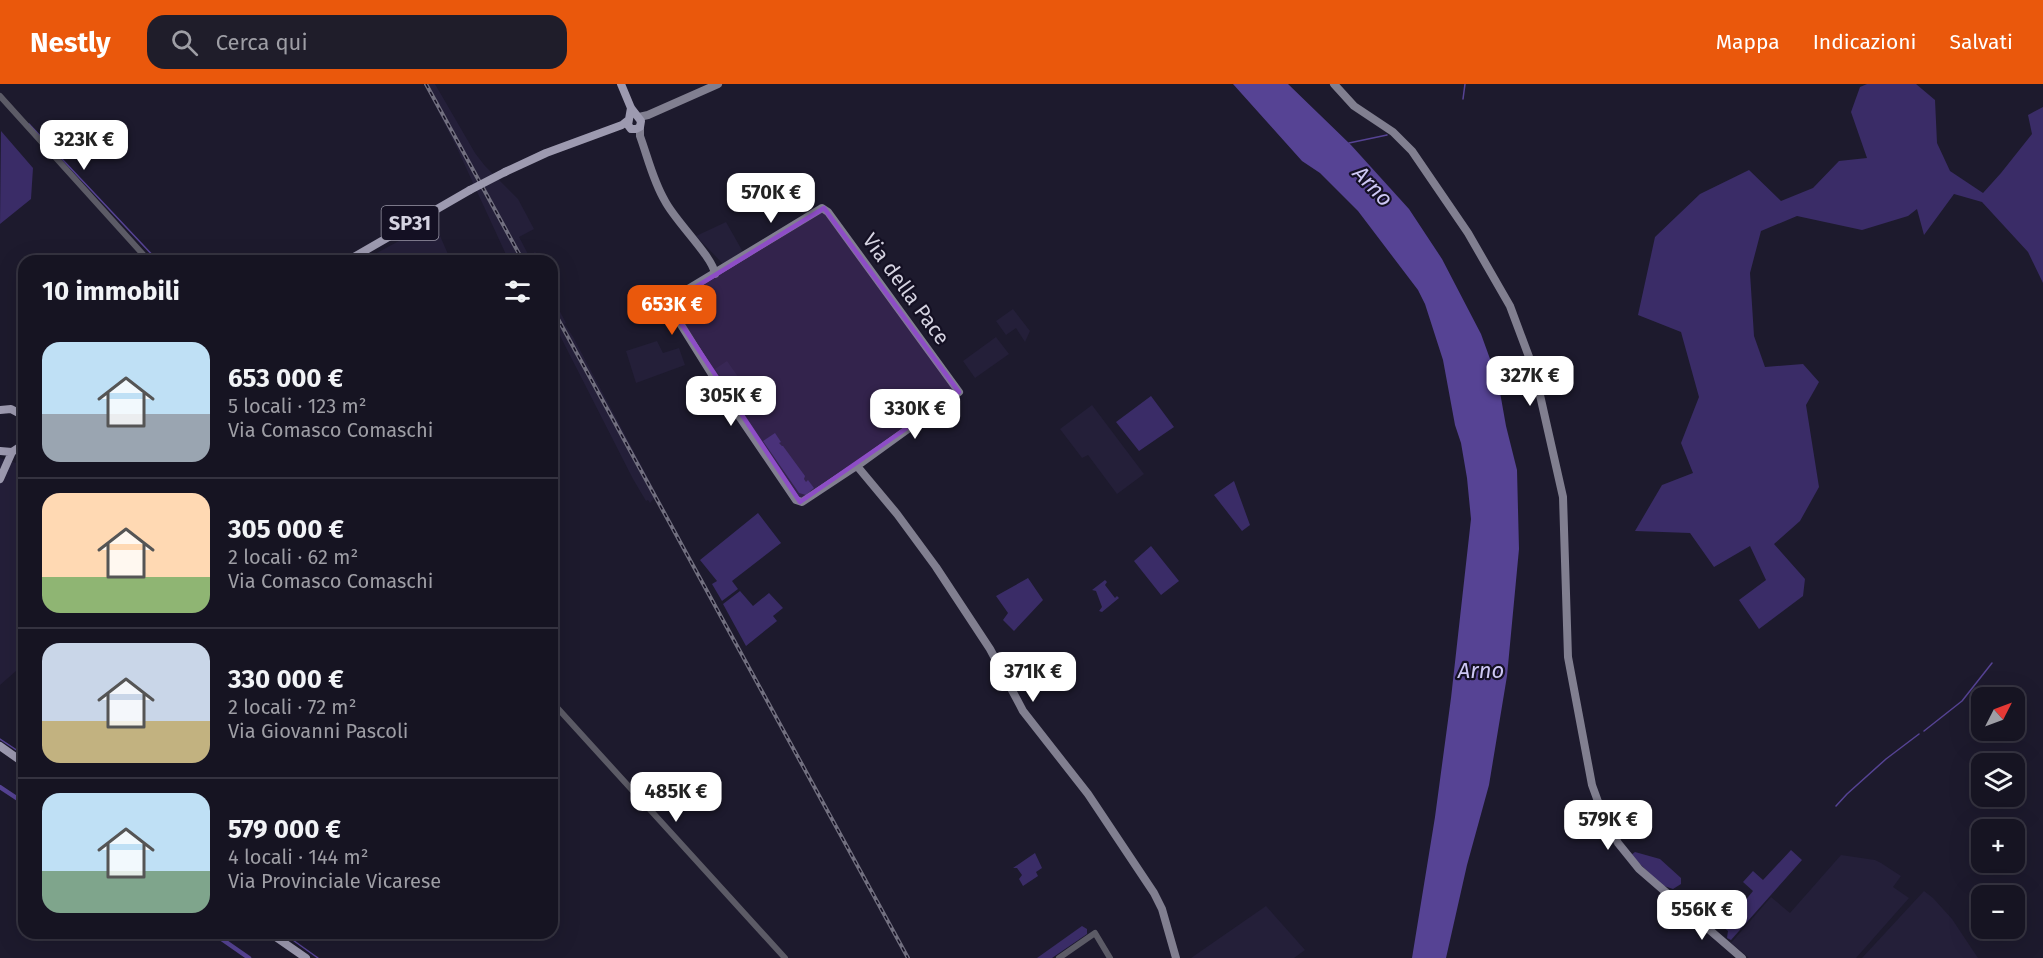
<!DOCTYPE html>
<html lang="it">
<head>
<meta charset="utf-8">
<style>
	body { margin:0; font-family:"Fira Sans",sans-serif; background:#1f1d2a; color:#f1f3f6; height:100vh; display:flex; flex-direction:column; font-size:22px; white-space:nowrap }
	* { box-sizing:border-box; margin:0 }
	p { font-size:20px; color:#9e9ea5 }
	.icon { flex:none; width:33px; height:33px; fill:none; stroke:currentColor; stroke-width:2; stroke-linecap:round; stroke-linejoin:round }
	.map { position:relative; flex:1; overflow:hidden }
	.panel { position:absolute; left:18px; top:171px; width:540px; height:684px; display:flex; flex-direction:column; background:#161422; border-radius:18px; box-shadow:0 6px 24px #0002,0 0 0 2px #353340 }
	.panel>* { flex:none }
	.needle { width:39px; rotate:48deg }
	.buttons { position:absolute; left:1971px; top:603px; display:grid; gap:12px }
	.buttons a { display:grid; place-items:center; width:54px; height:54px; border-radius:12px; background:#161422; box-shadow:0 6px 24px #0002,0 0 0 2px #353340; font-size:30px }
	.price { position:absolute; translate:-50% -51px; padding:0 14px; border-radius:12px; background:#fff; color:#222; font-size:20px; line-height:39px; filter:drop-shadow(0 2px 3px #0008) }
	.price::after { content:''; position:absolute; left:50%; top:36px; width:18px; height:14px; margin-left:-9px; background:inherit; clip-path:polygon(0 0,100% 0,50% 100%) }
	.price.selected { background:#ea580c; color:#fff }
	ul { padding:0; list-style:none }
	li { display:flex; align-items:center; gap:18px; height:150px; padding:0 24px }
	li+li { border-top:2px solid #353340 }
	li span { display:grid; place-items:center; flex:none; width:168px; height:120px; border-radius:18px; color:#555 }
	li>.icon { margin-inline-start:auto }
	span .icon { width:72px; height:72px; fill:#fffc; stroke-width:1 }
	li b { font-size:26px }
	h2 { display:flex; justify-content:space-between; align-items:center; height:72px; padding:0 24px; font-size:26px }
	header { display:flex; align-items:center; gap:36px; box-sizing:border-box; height:84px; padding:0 30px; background:#ea580c; color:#fff }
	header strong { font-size:28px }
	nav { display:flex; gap:33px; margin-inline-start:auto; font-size:21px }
	.search { width:420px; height:54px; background:#1f1d2a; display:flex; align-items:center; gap:15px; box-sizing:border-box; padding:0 21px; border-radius:18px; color:#9e9ea5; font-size:22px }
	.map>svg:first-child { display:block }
	.built { fill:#241f39 }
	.green { fill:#3a2c67 }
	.water { fill:#564394 }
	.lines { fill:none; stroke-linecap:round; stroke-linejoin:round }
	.stream { stroke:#564394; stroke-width:1.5 }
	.canal { stroke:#564394; stroke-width:4.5 }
	.tertiary { stroke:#5c5b66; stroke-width:6 }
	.secondary { stroke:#817f90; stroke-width:8 }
	.primary { stroke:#9d9ab0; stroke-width:8 }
	.rail-casing { stroke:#716f7f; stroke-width:4 }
	.rail { stroke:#141023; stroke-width:1.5; stroke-dasharray:4.5; stroke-linecap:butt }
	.primary-bridge { stroke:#9d9ab0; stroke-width:8 }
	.marked { fill:#8d4dc6; fill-opacity:0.2; stroke:#8d4dc6; stroke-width:4.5; stroke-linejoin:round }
	.labels { text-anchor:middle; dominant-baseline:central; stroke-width:4.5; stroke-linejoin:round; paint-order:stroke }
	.shield { fill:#141023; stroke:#9b98a8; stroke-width:1.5 }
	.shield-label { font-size:20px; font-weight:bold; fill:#d5d3e1 }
	.street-label { font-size:21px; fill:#d5d3e1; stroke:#141023 }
	.water-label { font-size:22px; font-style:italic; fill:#cec8f5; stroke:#141023 }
</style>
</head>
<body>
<header>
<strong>Nestly</strong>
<div class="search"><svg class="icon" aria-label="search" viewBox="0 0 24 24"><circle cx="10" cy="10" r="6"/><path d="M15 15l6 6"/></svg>Cerca qui</div>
<nav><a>Mappa</a><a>Indicazioni</a><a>Salvati</a></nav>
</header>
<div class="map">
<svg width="2043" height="874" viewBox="0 0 2043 874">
	<rect width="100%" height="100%" fill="#1d1a2d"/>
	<path class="built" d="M424 0H435L475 69 485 82 518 115 534 145 519 153 529 172 535 168 543 177H509L456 62Z
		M434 138 451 177H362Z
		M726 138 743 168 723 180 696 152Z
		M552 219 556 225 558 224 566 239 564 240 566 242 573 253 657 411 650 419 648 416 646 417 633 395 552 236Z
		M1013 225 1030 247 1025 258 1016 244 1006 251 996 237Z
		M996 253 1009 270 975 294 963 277Z
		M657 257 663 269 679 264 685 281 636 299 626 267Z
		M727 277 741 297 730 306 715 285Z
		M1092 321 1144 390 1117 410 1088 371 1082 374 1060 345Z
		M24 373V580L0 601V374L16 379Z
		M1841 771 1875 776 1881 779 1901 792 1893 803 1909 814 1856 874H1749L1731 859 1771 813 1790 829Z
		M1924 807 1933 814 1952 835 1978 874H1862Z
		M1266 822 1305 866 1294 874H1191Z"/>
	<path class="green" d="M1867 0H1916L1935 16 1937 59 1950 87 1983 109 2001 89 2032 50 2028 31 2043 23V199L2028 168 1982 118 1954 110 1924 151 1917 125 1908 132 1862 146 1797 132 1761 147 1750 189 1754 252 1765 283 1803 280 1819 298 1806 321 1819 403 1800 437 1774 460 1805 495 1803 512 1759 545 1739 516 1766 496 1750 462 1714 483 1690 449 1635 447 1662 401 1693 389 1681 359 1699 313 1681 248 1638 231 1655 153 1700 110 1749 86 1781 117 1813 104 1839 77 1867 74 1851 28 1860 3Z
		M1 47 33 84 31 115 0 140Z
		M1151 312 1174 343 1139 367 1116 338Z
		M775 349 781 358 779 359 782 362H783L805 392 804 395 806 398 808 396 814 404 806 411 799 409 763 357Z
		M1234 397 1250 441 1242 447 1214 411Z
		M758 429 781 459 732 497 738 505 722 517 712 500 717 497 700 476Z
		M1151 462 1179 497 1161 511 1134 477Z
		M1028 494 1043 516 1014 547 1003 536 1008 529 996 512Z
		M1105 496 1107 498 1105 501 1115 514 1117 512 1119 514 1102 528 1099 527 1102 523 1096 507 1092 506Z
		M740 507 753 522 769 509 783 524 773 532 777 537 746 562 723 520Z
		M1791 766 1802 776 1731 856 1727 854 1728 847 1696 820 1703 811 1731 834 1753 807 1743 798 1753 787 1763 796Z
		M1635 768 1660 775 1681 794V800L1673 805 1661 801 1631 771Z
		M1035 769 1042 784 1036 788 1038 792 1023 802 1019 795 1022 791 1017 784H1013Z
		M1082 842 1087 845V850L1052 874H1037Z"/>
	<path class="water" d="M1233 0H1288L1351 61 1409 125 1442 175 1481 250 1498 297 1506 342 1517 386 1519 465 1507 592 1489 701 1467 781 1446 874H1412L1435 733 1451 614 1471 435 1467 394 1461 359 1455 341 1443 276 1425 220 1418 206 1358 127 1320 89 1302 77Z"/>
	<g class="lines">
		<path class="stream" d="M1463 15 1465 0
			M29 40 158 177
			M1349 59 1387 51
			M1924 647 1962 617 1992 579
			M0 655 24 671
			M1836 722 1847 710 1886 675 1919 650
			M283 849 318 874"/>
		<path class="canal" d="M0 703 24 719
			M213 849 249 874"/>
		<path class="tertiary" d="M0 12 149 177
			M552 618 785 874
			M1059 874 1095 849 1110 874"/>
		<path class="secondary" d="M1334 0 1354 22 1393 48 1412 67 1468 149 1510 222 1535 289 1563 413 1568 573 1592 701 1600 723 1618 759 1639 785 1742 874
			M639 33 648 31 718 0
			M640 43V52C648 74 653 97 665 117 675 137 713 173 715 190
			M822 124 828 128 959 308 861 379 802 418 796 416 726 313 668 220 670 216Z
			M857 382 897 430 936 483 990 565 1023 627 1088 710 1154 809 1162 825 1176 874"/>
		<path class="primary" d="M621 0 631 24 641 37 640 43 636 45H631L628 41 631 24
			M505 88 546 69 622 41 627 37
			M347 177 470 106
			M0 326 11 325 24 332
			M0 367 12 368 24 360
			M0 395 12 368
			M0 662 24 679
			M270 849 306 874"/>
		<defs>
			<path id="rail" d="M426 0 523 177
				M552 224 908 874"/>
		</defs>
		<use href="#rail" class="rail-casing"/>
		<use href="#rail" class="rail"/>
		<path class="primary-bridge" d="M470 106 505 88"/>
	</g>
	<path class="marked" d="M824 124 959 308 800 418 668 220Z"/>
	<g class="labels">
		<rect class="shield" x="381.5" y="122" width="57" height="34" rx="4.5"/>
		<g class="shield-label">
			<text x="410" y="139">SP31</text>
		</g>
		<g class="street-label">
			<text transform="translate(906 205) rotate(54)">Via della Pace</text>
		</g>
		<g class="water-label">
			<text transform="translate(1373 102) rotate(46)">Arno</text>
			<text x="1481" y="586">Arno</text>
		</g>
	</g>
</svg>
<div class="buttons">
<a><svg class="needle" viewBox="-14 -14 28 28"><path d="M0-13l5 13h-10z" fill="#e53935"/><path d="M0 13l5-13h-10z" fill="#9e9ea5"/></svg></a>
<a><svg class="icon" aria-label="layers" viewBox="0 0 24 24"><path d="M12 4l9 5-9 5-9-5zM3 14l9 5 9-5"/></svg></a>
<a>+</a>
<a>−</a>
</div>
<b class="price" style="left:84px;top:87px">323K €</b>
<b class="price" style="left:771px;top:140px">570K €</b>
<b class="price selected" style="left:672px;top:252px">653K €</b>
<b class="price" style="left:1530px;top:323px">327K €</b>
<b class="price" style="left:731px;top:343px">305K €</b>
<b class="price" style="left:915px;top:356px">330K €</b>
<b class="price" style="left:1033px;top:619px">371K €</b>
<b class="price" style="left:676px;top:739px">485K €</b>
<b class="price" style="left:1608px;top:767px">579K €</b>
<b class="price" style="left:1702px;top:857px">556K €</b>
<section class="panel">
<h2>10 immobili<svg class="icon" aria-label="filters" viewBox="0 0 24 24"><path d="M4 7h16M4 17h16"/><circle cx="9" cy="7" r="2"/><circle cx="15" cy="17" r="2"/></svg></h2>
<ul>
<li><span style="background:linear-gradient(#bfe0f5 60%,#9aa5b1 0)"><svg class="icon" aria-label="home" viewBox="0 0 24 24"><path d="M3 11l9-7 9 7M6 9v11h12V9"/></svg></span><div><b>653 000 €</b><p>5 locali · 123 m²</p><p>Via Comasco Comaschi</p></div></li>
<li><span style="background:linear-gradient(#ffd9b3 70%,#8fb573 0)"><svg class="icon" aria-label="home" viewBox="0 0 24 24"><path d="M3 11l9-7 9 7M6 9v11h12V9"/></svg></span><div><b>305 000 €</b><p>2 locali · 62 m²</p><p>Via Comasco Comaschi</p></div></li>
<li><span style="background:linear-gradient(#c9d6e8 65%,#c2b280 0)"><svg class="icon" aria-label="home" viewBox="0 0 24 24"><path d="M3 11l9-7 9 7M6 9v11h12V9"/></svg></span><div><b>330 000 €</b><p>2 locali · 72 m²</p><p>Via Giovanni Pascoli</p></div></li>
<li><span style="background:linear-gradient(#bfe0f5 65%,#7fa58c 0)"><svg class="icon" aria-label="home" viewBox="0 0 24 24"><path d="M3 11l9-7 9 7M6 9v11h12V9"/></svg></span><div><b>579 000 €</b><p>4 locali · 144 m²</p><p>Via Provinciale Vicarese</p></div></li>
</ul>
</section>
</div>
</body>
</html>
